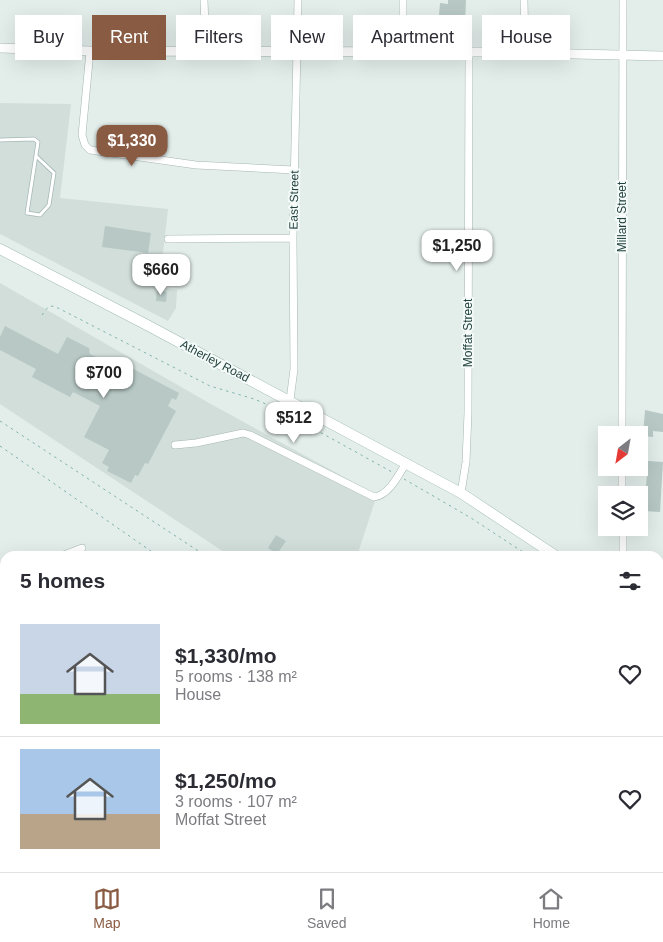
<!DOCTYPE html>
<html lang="en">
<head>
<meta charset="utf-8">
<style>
	body { margin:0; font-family:Helvetica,sans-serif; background:#f7f7f7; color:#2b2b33; height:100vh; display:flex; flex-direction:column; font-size:19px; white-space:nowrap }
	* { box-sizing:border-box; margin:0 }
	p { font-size:16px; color:#7c7c81 }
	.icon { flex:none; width:28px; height:28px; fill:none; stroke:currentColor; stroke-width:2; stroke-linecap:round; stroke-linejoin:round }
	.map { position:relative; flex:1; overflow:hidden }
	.sheet { position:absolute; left:0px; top:551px; width:664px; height:321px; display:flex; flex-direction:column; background:#fff; border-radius:15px 15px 0 0; box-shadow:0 5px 20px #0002 }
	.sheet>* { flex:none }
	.guide { position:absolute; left:15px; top:15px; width:634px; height:45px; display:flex; gap:10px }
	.needle { width:32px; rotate:211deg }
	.fabs { position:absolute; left:598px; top:426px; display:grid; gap:10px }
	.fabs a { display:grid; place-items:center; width:50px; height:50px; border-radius:0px; background:#fff; box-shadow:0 5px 20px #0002; font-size:25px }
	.price { position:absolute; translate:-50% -42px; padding:0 11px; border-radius:10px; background:#fff; color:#222; font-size:16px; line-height:32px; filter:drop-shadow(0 1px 2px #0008) }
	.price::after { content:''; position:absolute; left:50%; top:30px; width:15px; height:11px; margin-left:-8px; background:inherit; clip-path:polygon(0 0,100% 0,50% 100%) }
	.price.current { background:#895b42; color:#fff }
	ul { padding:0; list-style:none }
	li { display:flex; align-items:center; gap:15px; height:125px; padding:0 20px }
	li+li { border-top:1px solid #e1e1e2 }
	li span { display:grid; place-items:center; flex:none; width:140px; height:100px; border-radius:0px; color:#555 }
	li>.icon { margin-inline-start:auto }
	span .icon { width:60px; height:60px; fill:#fffc; stroke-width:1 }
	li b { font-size:21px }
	h2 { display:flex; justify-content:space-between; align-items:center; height:60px; padding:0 20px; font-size:21px }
	.pill { padding:0 18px; border-radius:0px; background:#fff; box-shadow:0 5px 20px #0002; font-size:18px; line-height:45px }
	.pill.current { background:#895b42; color:#fff }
	.dock { display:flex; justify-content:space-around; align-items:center; height:70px; border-top:1px solid #e1e1e2; background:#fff; font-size:14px; color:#7c7c81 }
	.dock a { display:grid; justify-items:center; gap:2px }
	.dock .current { color:#895b42 }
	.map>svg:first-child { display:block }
	.built { fill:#d1deda }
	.water { fill:#88bfd7 }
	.building { fill:#b8c9c5 }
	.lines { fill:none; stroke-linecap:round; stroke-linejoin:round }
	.service-casing { stroke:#a5b7b4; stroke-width:4.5 }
	.minor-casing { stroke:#a5b7b4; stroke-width:8 }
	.tertiary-casing { stroke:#a5b7b4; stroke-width:10 }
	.secondary-casing { stroke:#a1bbb6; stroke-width:11 }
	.path { stroke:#81b4ac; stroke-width:1; stroke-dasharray:2.5 4; stroke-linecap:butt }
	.service { stroke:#fff; stroke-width:3 }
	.minor { stroke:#fff; stroke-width:7 }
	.tertiary { stroke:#fff; stroke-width:9 }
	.secondary { stroke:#fff; stroke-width:10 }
	.labels { text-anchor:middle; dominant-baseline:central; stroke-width:4; stroke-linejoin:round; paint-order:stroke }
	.street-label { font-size:12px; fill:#21413e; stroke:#f4faf8 }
</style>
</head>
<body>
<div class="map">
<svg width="663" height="872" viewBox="0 0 663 872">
	<rect width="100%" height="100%" fill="#e3eeeb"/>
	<path class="built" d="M0 103 71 104 60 198 168 209 159 287 177 290 176 308 168 321 0 234Z
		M0 283 209 403 377 495 357 556H230L0 404Z"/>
	<path class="water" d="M5 766V868H384L383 872H0V767Z"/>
	<path class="building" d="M448 0H466L465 24H455V16L439 15 440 3 448 4Z
		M367 20H381V31H367Z
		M105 226 151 233 148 253 102 247Z
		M139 265 158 268 156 286 137 284Z
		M157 290 167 292 166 302 156 301Z
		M5 326 58 354 67 337 89 348 90 354 122 370 124 364 179 393 176 400 172 398 168 406 176 411 148 464 145 463 138 476 135 475 131 483 107 471 109 467 102 463 109 450 84 437 100 406 73 392 70 397 32 377 36 369 0 350V337Z
		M645 410 663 414V432L653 431V437L643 436Z
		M648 461 663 462 660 512 644 511Z
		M276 535 286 541 277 554 268 548Z"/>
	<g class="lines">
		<defs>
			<path id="service" d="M0 140 34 139 38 142 27 213 40 215 49 205 54 173 36 156
				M570 868 573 872"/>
			<path id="minor" d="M204 0 206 51
				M403 0V51
				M524 0 525 53
				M90 51 82 135 85 145 90 150 196 165 294 170
				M168 239 293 238
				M290 400 294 369 293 238 298 0
				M622 435 623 0
				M175 445 196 443 243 433 250 435 374 497C389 495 398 476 406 463
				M622 468V495
				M461 493 466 462 468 413 469 52
				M61 556 82 548
				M623 556V528
				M0 569H5
				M449 872V868"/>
			<path id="tertiary" d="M0 48 90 51 480 52 663 56"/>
			<path id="secondary" d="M0 249 147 325 461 493 556 556
				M659 618 663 619"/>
		</defs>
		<use href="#service" class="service-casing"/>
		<use href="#minor" class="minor-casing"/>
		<use href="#tertiary" class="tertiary-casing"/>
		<use href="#secondary" class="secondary-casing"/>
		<path class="path" d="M42 315 48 307 53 306 58 308 210 386 254 399 278 409 392 472
			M0 421 206 556
			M0 446 158 556
			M404 479 471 518 529 556
			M659 661 663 666
			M578 868 581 872"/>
		<use href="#service" class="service"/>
		<use href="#minor" class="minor"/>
		<use href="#tertiary" class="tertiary"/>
		<use href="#secondary" class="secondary"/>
	</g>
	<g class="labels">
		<g class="street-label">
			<text transform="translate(294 200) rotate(-89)">East Street</text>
			<text transform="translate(622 217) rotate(-90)">Millard Street</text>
			<text transform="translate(468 333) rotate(-90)">Moffat Street</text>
			<text transform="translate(215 361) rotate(28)">Atherley Road</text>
		</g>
	</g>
</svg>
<div class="fabs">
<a><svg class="needle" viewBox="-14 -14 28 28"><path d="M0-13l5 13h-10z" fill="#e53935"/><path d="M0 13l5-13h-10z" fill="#7c7c81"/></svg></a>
<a><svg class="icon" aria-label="layers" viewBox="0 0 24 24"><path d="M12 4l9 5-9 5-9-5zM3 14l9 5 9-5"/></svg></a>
</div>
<b class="price current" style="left:132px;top:167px">$1,330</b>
<b class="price" style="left:457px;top:272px">$1,250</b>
<b class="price" style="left:161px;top:296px">$660</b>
<b class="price" style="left:104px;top:399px">$700</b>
<b class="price" style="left:294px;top:444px">$512</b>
<div class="guide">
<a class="pill">Buy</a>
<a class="pill current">Rent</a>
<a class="pill">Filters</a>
<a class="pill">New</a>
<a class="pill">Apartment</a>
<a class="pill">House</a>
</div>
<section class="sheet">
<h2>5 homes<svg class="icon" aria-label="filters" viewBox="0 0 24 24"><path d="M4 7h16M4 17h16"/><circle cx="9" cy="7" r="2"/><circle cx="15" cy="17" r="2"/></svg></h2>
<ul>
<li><span style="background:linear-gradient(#c9d6e8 70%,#8fb573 0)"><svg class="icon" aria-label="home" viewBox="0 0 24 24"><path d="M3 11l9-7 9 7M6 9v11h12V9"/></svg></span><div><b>$1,330/mo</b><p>5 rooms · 138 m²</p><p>House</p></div><svg class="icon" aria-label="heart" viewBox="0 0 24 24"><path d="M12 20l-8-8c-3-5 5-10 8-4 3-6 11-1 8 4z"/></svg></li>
<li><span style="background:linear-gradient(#a9c7e8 65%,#b9a48a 0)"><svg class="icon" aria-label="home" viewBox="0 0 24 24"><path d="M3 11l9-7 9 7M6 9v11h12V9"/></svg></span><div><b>$1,250/mo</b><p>3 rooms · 107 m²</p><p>Moffat Street</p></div><svg class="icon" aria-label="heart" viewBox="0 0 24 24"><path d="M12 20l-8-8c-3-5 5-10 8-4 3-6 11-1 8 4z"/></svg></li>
</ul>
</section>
</div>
<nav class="dock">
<a class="current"><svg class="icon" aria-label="map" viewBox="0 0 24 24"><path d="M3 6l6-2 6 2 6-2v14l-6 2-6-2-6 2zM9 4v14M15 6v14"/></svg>Map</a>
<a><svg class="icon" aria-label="saved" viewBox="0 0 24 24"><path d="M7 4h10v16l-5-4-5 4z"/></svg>Saved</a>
<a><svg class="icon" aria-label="home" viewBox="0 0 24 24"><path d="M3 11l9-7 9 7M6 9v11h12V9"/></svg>Home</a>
</nav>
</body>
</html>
